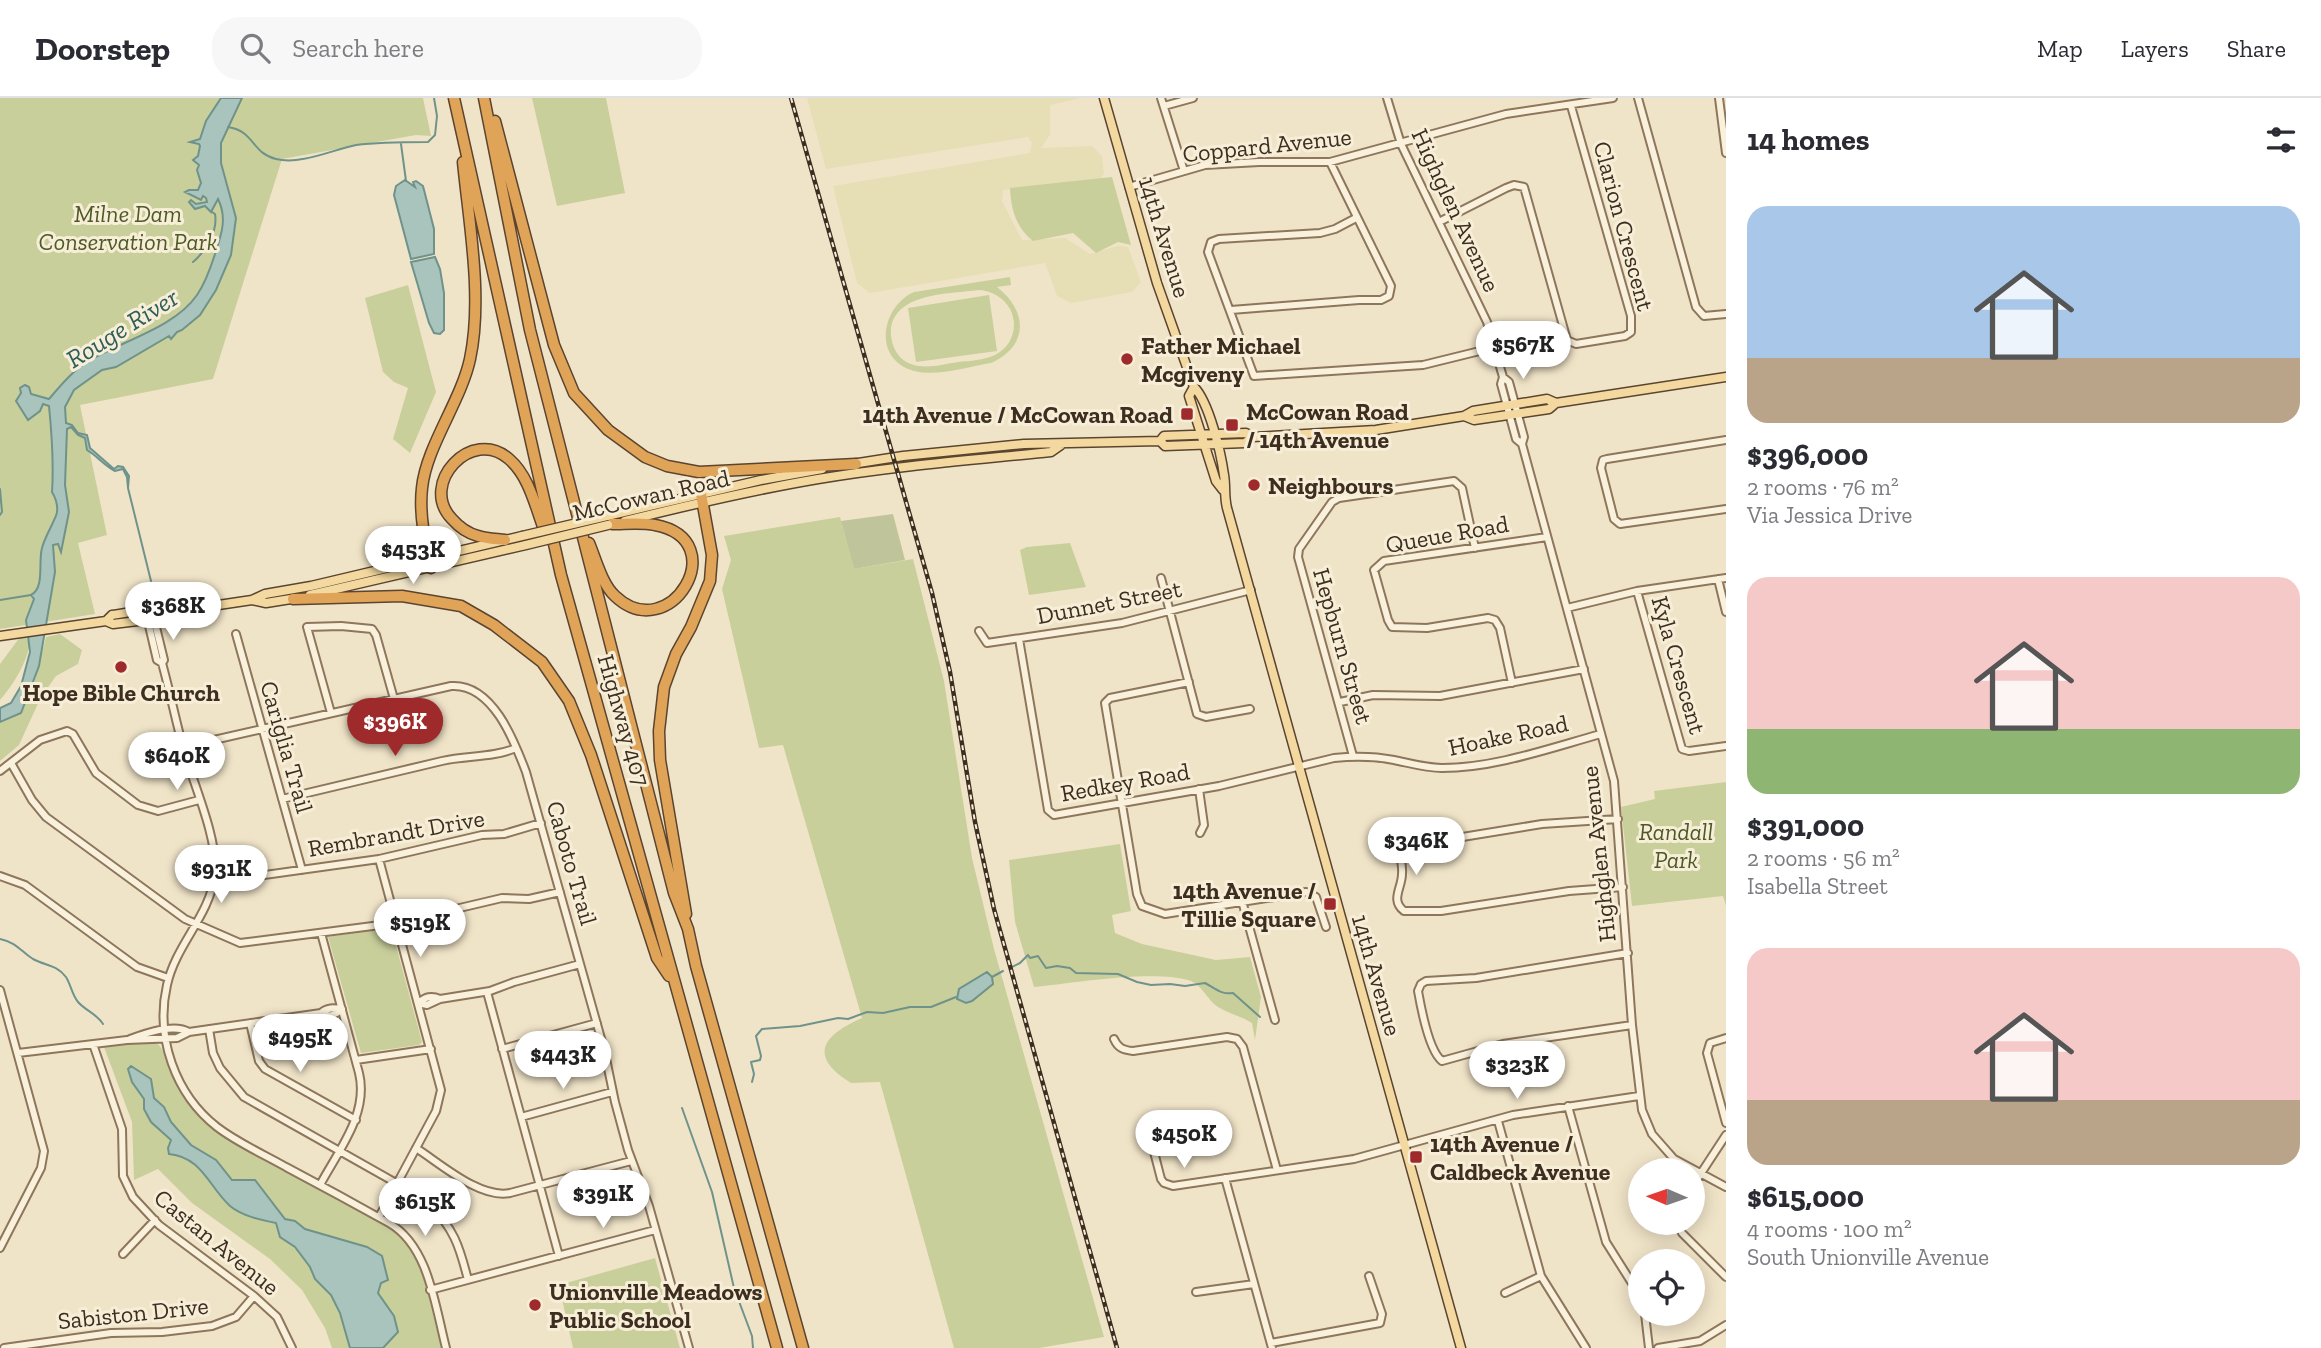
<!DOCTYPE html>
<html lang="en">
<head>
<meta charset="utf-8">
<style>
	body { margin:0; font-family:"Zilla Slab",serif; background:#f7f7f7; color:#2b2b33; height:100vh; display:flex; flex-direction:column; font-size:26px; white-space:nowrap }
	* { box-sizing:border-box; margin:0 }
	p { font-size:23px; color:#7c7c81 }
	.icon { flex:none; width:38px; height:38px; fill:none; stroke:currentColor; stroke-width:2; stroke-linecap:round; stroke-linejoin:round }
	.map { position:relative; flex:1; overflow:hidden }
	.panel { display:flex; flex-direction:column; background:#fff; width:595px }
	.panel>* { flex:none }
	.needle { width:46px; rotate:272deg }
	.fabs { position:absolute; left:1628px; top:1060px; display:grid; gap:14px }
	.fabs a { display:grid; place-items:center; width:77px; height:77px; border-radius:50%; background:#fff; box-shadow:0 4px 18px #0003; font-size:35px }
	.price { position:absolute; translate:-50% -60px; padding:0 16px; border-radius:24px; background:#fff; color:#222; font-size:23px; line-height:46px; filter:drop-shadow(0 2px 4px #0008) }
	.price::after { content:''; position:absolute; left:50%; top:42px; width:21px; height:16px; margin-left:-10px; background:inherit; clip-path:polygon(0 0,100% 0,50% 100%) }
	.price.current { background:#9e2a2b; color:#fff }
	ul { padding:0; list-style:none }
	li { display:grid; align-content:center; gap:14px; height:371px; padding:0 21px }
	li span { display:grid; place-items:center; height:217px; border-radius:21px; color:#555 }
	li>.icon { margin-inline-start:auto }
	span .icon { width:126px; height:126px; fill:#fffc; stroke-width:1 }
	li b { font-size:30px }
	h2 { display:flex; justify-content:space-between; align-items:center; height:84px; padding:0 21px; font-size:30px }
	header { display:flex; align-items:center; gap:42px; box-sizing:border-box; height:98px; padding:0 35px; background:#fff; border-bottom:2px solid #e1e1e2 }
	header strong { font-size:33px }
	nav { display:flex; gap:38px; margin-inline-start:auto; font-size:24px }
	.search { width:490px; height:63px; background:#f7f7f7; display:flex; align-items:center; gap:18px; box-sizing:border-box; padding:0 24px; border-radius:28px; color:#7c7c81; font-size:26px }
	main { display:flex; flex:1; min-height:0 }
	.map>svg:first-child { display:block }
	.farmland { fill:#e6deb5 }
	.green { fill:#c9cf9b; fill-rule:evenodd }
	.cemetery { fill:#bfc49a }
	.water { fill:#a9c4bc; stroke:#6f938a; stroke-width:2 }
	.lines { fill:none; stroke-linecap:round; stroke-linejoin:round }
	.stream { stroke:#6f938a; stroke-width:2 }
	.minor-casing { stroke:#8d765c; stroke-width:10 }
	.major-casing { stroke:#5b4430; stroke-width:11 }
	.highway-casing { stroke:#5b4430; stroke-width:13 }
	.minor { stroke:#faf1dc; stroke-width:6 }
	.major { stroke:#f3d9a0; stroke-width:8 }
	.highway { stroke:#e0a458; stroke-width:10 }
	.rail-casing { stroke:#3d2e20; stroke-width:4.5 }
	.rail { stroke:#f7eed8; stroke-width:2; stroke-dasharray:5; stroke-linecap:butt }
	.major-bridge-casing { stroke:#5b4430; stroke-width:11; stroke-linecap:butt }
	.major-bridge { stroke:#f3d9a0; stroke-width:8 }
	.poi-dot { fill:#9e2a2b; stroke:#f7eed8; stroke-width:2.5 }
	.labels { text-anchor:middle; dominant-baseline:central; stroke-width:6; stroke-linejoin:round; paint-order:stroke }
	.street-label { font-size:24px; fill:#3d2e20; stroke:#f7eed8 }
	.park-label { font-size:24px; font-style:italic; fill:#4d5a26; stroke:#f7eed8 }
	.poi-label { font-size:24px; font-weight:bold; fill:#3d2e20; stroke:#f7eed8; text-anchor:start }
	.water-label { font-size:26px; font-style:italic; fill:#2f5d5a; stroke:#f7eed8 }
</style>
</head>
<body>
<header>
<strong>Doorstep</strong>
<div class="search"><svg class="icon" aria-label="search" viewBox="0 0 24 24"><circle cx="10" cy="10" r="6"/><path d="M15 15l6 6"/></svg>Search here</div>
<nav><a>Map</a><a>Layers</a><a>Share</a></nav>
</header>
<main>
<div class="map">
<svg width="1726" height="1250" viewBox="0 0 1726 1250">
	<rect width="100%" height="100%" fill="#f0e4c8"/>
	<path class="farmland" d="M807 0H1080L1050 7V37L1041 50 1092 48 1102 58 1104 76 1098 84 1003 92 1002 103 1022 142 1065 140 1090 156 1118 148 1128 149 1141 184 1132 194 1071 205 1057 198 1045 165 870 195 857 185 833 88 1030 55 1032 45 1028 39 826 71Z"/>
	<path class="green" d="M0 0H423L431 38 416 37 282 61 213 281 80 307 107 437 78 445 95 516 0 531Z
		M532 0H606L625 95 557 108Z
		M1112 79 1131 147 1118 144 1096 155 1073 135 1033 143C1016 129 1011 112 1010 90Z
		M1010 179 1011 187 997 189C1028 213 1029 248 991 265 967 269 937 279 914 273 871 261 882 208 914 194ZM979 192C992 193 1003 199 1010 211 1019 228 1012 249 995 257 984 262 970 263 958 264 940 267 916 274 901 260 893 252 890 240 891 230 897 194 951 196 979 192Z
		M408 187 436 294 410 355 393 341 408 290 394 284 383 274 365 200Z
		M989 197 997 253 916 264 908 210Z
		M840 419 854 471 913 461 944 583 972 760 994 851 1104 1239 1039 1250H954L880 984 851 985C807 958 823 937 862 920L783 647 759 650 722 491 731 462 724 438Z
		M1070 445 1086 489 1029 497 1020 452 1027 449Z
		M60 536 82 552 78 566 56 578 41 599 19 647 0 663V622L30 578 42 555 46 539Z
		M20 539 30 541C29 562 14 586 0 602V566Z
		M1726 684V808L1723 798 1632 808 1621 709 1655 701 1654 693Z
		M1120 746 1131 813 1112 817 1115 835 1142 846 1216 862 1250 859 1261 899 1255 942 1252 925C1241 918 1229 916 1218 909 1208 903 1202 887 1191 883 1154 871 1075 885 1034 889L1015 824 1009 762Z
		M391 829 422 944 419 947 361 955 328 839Z
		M151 944 158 946 162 951 168 969 181 996 213 1031 242 1050 389 1129C426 1156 430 1208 441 1250H332L325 1230 302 1192 270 1161 192 1105 158 1071 134 1082 132 1024 104 949Z
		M655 1160 680 1250H573L559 1187Z"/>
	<path class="cemetery" d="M893 416 905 462 854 471 841 423Z"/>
	<path class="water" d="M221 0H242L221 45V65L236 120 231 157 216 192 200 217 182 232 177 234 171 241 169 238 116 269 102 272 74 292 65 309 66 325 72 327 78 335 87 337 90 350 114 371 118 368 123 369 129 378 128 390 127 379 123 371 115 373C105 368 97 358 87 352L85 340 78 337 71 329 67 331 65 387 69 414 61 454 58 446 53 447 55 474 39 568 21 615 0 624V610L11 605 21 588 30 554 26 522 34 501 31 497C45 490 38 464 42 450 44 440 57 419 57 414 58 406 55 399 52 394 54 364 52 338 49 308L43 306 40 313 28 322 16 303 21 295 20 290 25 287 29 289 31 296 49 301C62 286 74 271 92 261 125 242 175 229 197 197 206 184 211 169 216 153 222 135 227 119 218 101L211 114 205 108 195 111 189 104 191 102 196 106 207 104 206 100 203 98 201 102 185 94 189 92H198L201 85 197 72 199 67 193 62 198 58 200 48 199 46 190 44 200 41 206 23Z
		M405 82 415 89 413 84 416 83 423 88 434 131V156L411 161 394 97 396 88Z
		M435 159 440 171 444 195V232L440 236 434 235 429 225 411 164Z
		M987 874 992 879 993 886 972 903 966 905 957 901 959 891Z
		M131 968 151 981 154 1000 164 1009 171 1024 191 1047 216 1062 232 1082H255L285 1121 295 1123 305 1131 367 1149 382 1158 388 1182 381 1185 378 1195 394 1218 398 1234 383 1250H350L340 1215 331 1197 315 1181 310 1169 295 1149 280 1139 276 1125C261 1122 242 1118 230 1108 209 1089 202 1059 169 1056L168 1050 171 1042 151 1024 144 1011V1001L132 984 128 971Z"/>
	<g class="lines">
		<path class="stream" d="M228 29C255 33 251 55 276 61 301 67 332 52 356 47 379 44 405 44 428 44L435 37 437 18 434 0
			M401 46 406 83
			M193 164C206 153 218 133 215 116L212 114
			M70 253 77 271
			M128 390 151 483
			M0 417 2 414 0 391
			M0 502 31 497
			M0 841C18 845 20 853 33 861 46 868 57 867 66 879 71 887 72 897 78 904 86 913 97 916 103 926
			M1010 870 1020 865 1028 857 1030 860 1038 858 1046 870 1057 868 1070 870 1076 875 1118 876 1137 884 1151 887 1170 886 1185 888 1205 885C1215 890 1221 897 1233 895L1260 919
			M992 879 1003 873
			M752 984 754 976 751 964 760 962 761 958 756 938 762 931 800 928 838 920 848 921 867 914 883 915 910 909H931L956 899
			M682 1010 712 1094 734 1190 752 1238 753 1250"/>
		<defs>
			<path id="minor" d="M1161 0 1184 73
				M1387 0 1401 46 1487 224 1503 279 1501 286 1516 341 1522 346
				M1638 0 1696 209 1704 218 1726 216
				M1719 0 1726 55
				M1164 8 1193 0
				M1129 89 1205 67 1259 64H1330L1506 16 1613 0
				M1356 120 1335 131 1320 135 1219 141 1211 144 1208 154 1254 278 1423 267 1496 249
				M1439 124 1506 90 1514 87 1524 89 1567 242 1576 246 1625 238 1631 234V218L1571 8
				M1231 212 1359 202H1381L1389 198 1391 188 1330 64
				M1503 279 1509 284 1524 339 1522 346 1614 683 1632 927 1642 1012 1652 1036 1674 1061 1726 1089
				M1726 342 1607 361 1603 362 1601 370 1614 421 1620 426 1726 411
				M1161 480 1197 616 1206 619 1250 611
				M1718 481 1726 514
				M1637 493 1682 651 1689 653 1726 648
				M1567 510 1637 493 1726 480
				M149 513 154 521 164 562 162 565C170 594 176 624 184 653 194 687 218 741 215 776 210 818 176 846 167 887 155 939 175 996 217 1029 238 1045 263 1056 286 1069 320 1087 355 1106 389 1125 429 1148 435 1208 446 1250
				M147 519 157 562 162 565
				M979 533 987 545 1122 525 1251 492
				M236 536 302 772
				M1019 541 1048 712 1054 717 1219 688 1334 660C1354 658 1374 658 1394 662 1409 665 1426 670 1442 670 1495 670 1550 650 1601 636
				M1189 584 1110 600 1105 605 1137 796 1142 808 1165 816 1306 794 1316 799 1326 829
				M1512 585 1500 530 1495 522 1488 520 1427 530 1392 529 1388 522 1374 472 1384 463 1547 439
				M1340 604 1373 597 1440 598 1584 571
				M331 615 307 529 341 528 372 531 376 537 394 601
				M183 649 451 588C492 585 514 642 526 674L604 951 615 1004 628 1052 649 1108 689 1250
				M1353 658 1298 459 1299 451 1332 404 1339 400 1454 383 1462 390 1475 450
				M11 665 32 702 46 719 185 821 240 845 396 825 502 800 529 801 560 794
				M0 673 40 642 67 633 73 636 96 675 138 707 158 713 199 702
				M1199 691 1204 727 1200 735
				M282 701 442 663C467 657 492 660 516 650
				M1618 721 1542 726 1444 742 1407 739 1399 747C1399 757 1403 766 1402 776 1402 790 1390 802 1404 813H1441L1569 793 1623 789
				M215 776 250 779 379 761 482 737 504 736 541 725
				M0 778 25 787 137 869 168 880
				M1242 803 1275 922
				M1628 855 1476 880 1426 883 1421 886 1418 893C1421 910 1429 953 1442 963L1503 946 1632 927
				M0 892 44 1053 41 1070 0 1150
				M487 894 559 1158
				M418 905 427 907 440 901 490 893 514 884 580 866
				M418 905C426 899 431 897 440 901
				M321 915C329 920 335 917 342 911
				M250 925 259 963 265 971 356 1022
				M209 931 213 955 220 970 244 999 428 1103C454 1132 459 1146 468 1182
				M1726 940 1710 945 1707 955 1726 1025
				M130 941C146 935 174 925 189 934
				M1114 941C1118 950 1123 952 1133 953L1227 939 1237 941 1243 949 1277 1072
				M93 946 122 1031 123 1078 133 1099 159 1127 254 1198 277 1219 292 1250
				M502 951 597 925
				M18 955 127 942 177 940 189 934 321 915C327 909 334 910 342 911
				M356 962 431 951
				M1568 1008 1606 1144 1640 1198
				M521 1019 612 994
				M1498 1023 1541 1178 1586 1250
				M416 1050C441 1066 480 1101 510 1095L631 1063
				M1153 1050 1161 1081 1164 1085 1173 1088 1354 1061 1513 1017 1639 998
				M1225 1080 1272 1250
				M320 1087C338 1053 369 1016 359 975L321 835
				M1692 1089 1726 1037
				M379 1119 436 1013 441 992 379 761
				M1678 1125 1682 1135 1726 1179
				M123 1156 155 1122
				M430 1192 655 1132
				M1196 1194 1254 1186
				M1505 1195 1541 1178
				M1645 1216 1649 1250
				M1271 1245 1380 1225 1382 1216 1369 1178
				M4 1250 111 1235 162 1234 212 1228 236 1219 254 1198
				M1658 1250 1700 1243 1726 1227"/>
			<path id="major" d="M1104 0 1157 185 1194 289C1209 304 1221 355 1224 377 1226 388 1224 398 1227 410L1461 1250
				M1194 289 1189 298 1216 383 1223 392
				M1464 318 1474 322 1549 311 1556 305
				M1160 343 1165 348 1245 345 1253 339
				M852 366 903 358 1024 346 1160 343 1164 338 1246 335 1253 339 1376 332 1464 318 1473 313 1547 301 1556 305 1726 279
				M607 418 761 382 822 371
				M625 423C689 407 753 392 818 381 895 368 973 362 1051 354L1061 347
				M310 497 526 447
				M252 502 266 505 297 500
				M106 523 112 517C129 515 171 504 185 512
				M0 538 106 523 113 526 179 518 185 512 252 502 265 496 311 488 522 438"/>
			<path id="highway" d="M454 0 561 477 777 1250
				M484 0 530 232 674 795 688 831 696 868 803 1250
				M495 23 554 247 574 295 608 332 645 359 667 368 699 374 856 366
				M505 442C497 441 487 441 478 438 467 435 459 429 452 421 418 386 472 328 509 361 531 380 536 413 547 439
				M589 445C596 462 602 486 615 498 670 550 735 442 655 427 641 424 626 426 612 426
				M431 470C425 443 419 417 422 390 426 349 461 303 470 261 483 200 469 125 463 64
				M293 501 402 498 461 508 494 527 542 564 569 603 591 657 657 860 669 878
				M686 816 660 662 659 633 664 589 676 556 691 529 710 483 712 457 701 396"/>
		</defs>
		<use href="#minor" class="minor-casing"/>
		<use href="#major" class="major-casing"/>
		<use href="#highway" class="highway-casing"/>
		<use href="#minor" class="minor"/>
		<use href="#major" class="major"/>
		<use href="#highway" class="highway"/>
		<defs>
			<path id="rail" d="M791 0 932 495 950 574 975 724 994 811 1117 1250"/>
		</defs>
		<use href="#rail" class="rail-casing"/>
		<use href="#rail" class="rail"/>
		<defs>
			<path id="major-bridge" d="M522 438 607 418
				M526 447 608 427"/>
		</defs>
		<use href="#major-bridge" class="major-bridge-casing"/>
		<use href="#major-bridge" class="major-bridge"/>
	</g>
	<g class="poi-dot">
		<circle cx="1127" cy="261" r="7"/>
		<rect x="1180" y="309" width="14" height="14" rx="3.5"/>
		<rect x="1225" y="320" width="14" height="14" rx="3.5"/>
		<circle cx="1254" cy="387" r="7"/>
		<circle cx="121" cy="569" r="7"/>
		<rect x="1323" y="799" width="14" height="14" rx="3.5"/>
		<rect x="1409" y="1052" width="14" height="14" rx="3.5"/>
		<circle cx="535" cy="1207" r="7"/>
	</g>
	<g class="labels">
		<g class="street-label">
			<text transform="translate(1267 47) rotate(-6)">Coppard Avenue</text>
			<text transform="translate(1456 112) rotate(65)">Highglen Avenue</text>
			<text transform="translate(1624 128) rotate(75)">Clarion Crescent</text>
			<text transform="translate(1165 139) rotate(73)">14th Avenue</text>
			<text transform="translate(651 397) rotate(-13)">McCowan Road</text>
			<text transform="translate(1447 436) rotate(-10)">Queue Road</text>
			<text transform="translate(1109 504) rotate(-11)">Dunnet Street</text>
			<text transform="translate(1343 548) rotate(74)">Hepburn Street</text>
			<text transform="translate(1679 567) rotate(74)">Kyla Crescent</text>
			<text transform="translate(624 622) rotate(74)">Highway 407</text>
			<text transform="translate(1508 637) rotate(-12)">Hoake Road</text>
			<text transform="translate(287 649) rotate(74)">Cariglia Trail</text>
			<text transform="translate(1125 684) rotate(-10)">Redkey Road</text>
			<text transform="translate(396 735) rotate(-10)">Rembrandt Drive</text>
			<text transform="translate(1598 756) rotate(-96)">Highglen Avenue</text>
			<text transform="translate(572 765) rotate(74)">Caboto Trail</text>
			<text transform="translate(1377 877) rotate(74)">14th Avenue</text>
			<text transform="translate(217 1144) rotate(39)">Castan Avenue</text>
			<text transform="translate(133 1215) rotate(-6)">Sabiston Drive</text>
		</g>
		<g class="park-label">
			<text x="128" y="115">Milne Dam<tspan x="128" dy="28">Conservation Park</tspan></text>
			<text x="1676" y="733">Randall<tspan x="1676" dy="28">Park</tspan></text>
		</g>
		<g class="poi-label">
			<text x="1141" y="247">Father Michael<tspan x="1141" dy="28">Mcgiveny</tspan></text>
			<text x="1246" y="313">McCowan Road<tspan x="1246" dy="28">/ 14th Avenue</tspan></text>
			<text x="1173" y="316" text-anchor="end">14th Avenue / McCowan Road</text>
			<text x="1268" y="387">Neighbours</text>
			<text x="121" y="594" text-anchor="middle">Hope Bible Church</text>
			<text x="1316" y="792" text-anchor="end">14th Avenue /<tspan x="1316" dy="28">Tillie Square</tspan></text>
			<text x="1430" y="1045">14th Avenue /<tspan x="1430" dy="28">Caldbeck Avenue</tspan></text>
			<text x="549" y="1193">Unionville Meadows<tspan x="549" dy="28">Public School</tspan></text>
		</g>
		<g class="water-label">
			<text transform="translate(122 230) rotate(-32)">Rouge River</text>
		</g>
	</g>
</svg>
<div class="fabs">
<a><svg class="needle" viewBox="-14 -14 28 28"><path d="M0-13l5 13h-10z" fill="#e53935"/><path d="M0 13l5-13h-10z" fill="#7c7c81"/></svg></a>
<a><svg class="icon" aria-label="locate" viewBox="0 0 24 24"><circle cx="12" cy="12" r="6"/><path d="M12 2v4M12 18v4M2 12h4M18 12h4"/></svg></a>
</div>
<b class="price" style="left:1523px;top:283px">$567K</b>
<b class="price" style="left:413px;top:488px">$453K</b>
<b class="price" style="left:173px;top:544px">$368K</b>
<b class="price current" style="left:395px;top:660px">$396K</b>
<b class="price" style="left:177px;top:694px">$640K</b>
<b class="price" style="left:1416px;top:779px">$346K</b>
<b class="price" style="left:221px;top:807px">$931K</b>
<b class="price" style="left:420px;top:861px">$519K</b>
<b class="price" style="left:300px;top:976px">$495K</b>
<b class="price" style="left:563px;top:993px">$443K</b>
<b class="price" style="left:1517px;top:1003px">$323K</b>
<b class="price" style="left:1184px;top:1072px">$450K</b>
<b class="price" style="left:603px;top:1132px">$391K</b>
<b class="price" style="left:425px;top:1140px">$615K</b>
</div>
<section class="panel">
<h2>14 homes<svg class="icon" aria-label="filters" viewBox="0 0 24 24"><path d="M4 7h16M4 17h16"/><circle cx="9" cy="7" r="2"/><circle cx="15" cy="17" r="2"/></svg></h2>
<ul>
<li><span style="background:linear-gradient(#a9c7e8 70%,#b9a48a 0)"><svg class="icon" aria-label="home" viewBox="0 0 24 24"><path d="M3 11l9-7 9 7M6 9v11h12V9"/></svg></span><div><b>$396,000</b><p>2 rooms · 76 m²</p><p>Via Jessica Drive</p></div></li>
<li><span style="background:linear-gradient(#f6c9c9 70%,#8fb573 0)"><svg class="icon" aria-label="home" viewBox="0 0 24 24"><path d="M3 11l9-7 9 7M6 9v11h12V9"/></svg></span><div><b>$391,000</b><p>2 rooms · 56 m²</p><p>Isabella Street</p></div></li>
<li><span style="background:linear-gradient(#f6c9c9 70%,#b9a48a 0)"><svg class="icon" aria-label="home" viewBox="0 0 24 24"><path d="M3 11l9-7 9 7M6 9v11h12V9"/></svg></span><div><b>$615,000</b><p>4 rooms · 100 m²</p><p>South Unionville Avenue</p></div></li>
</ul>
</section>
</main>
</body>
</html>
